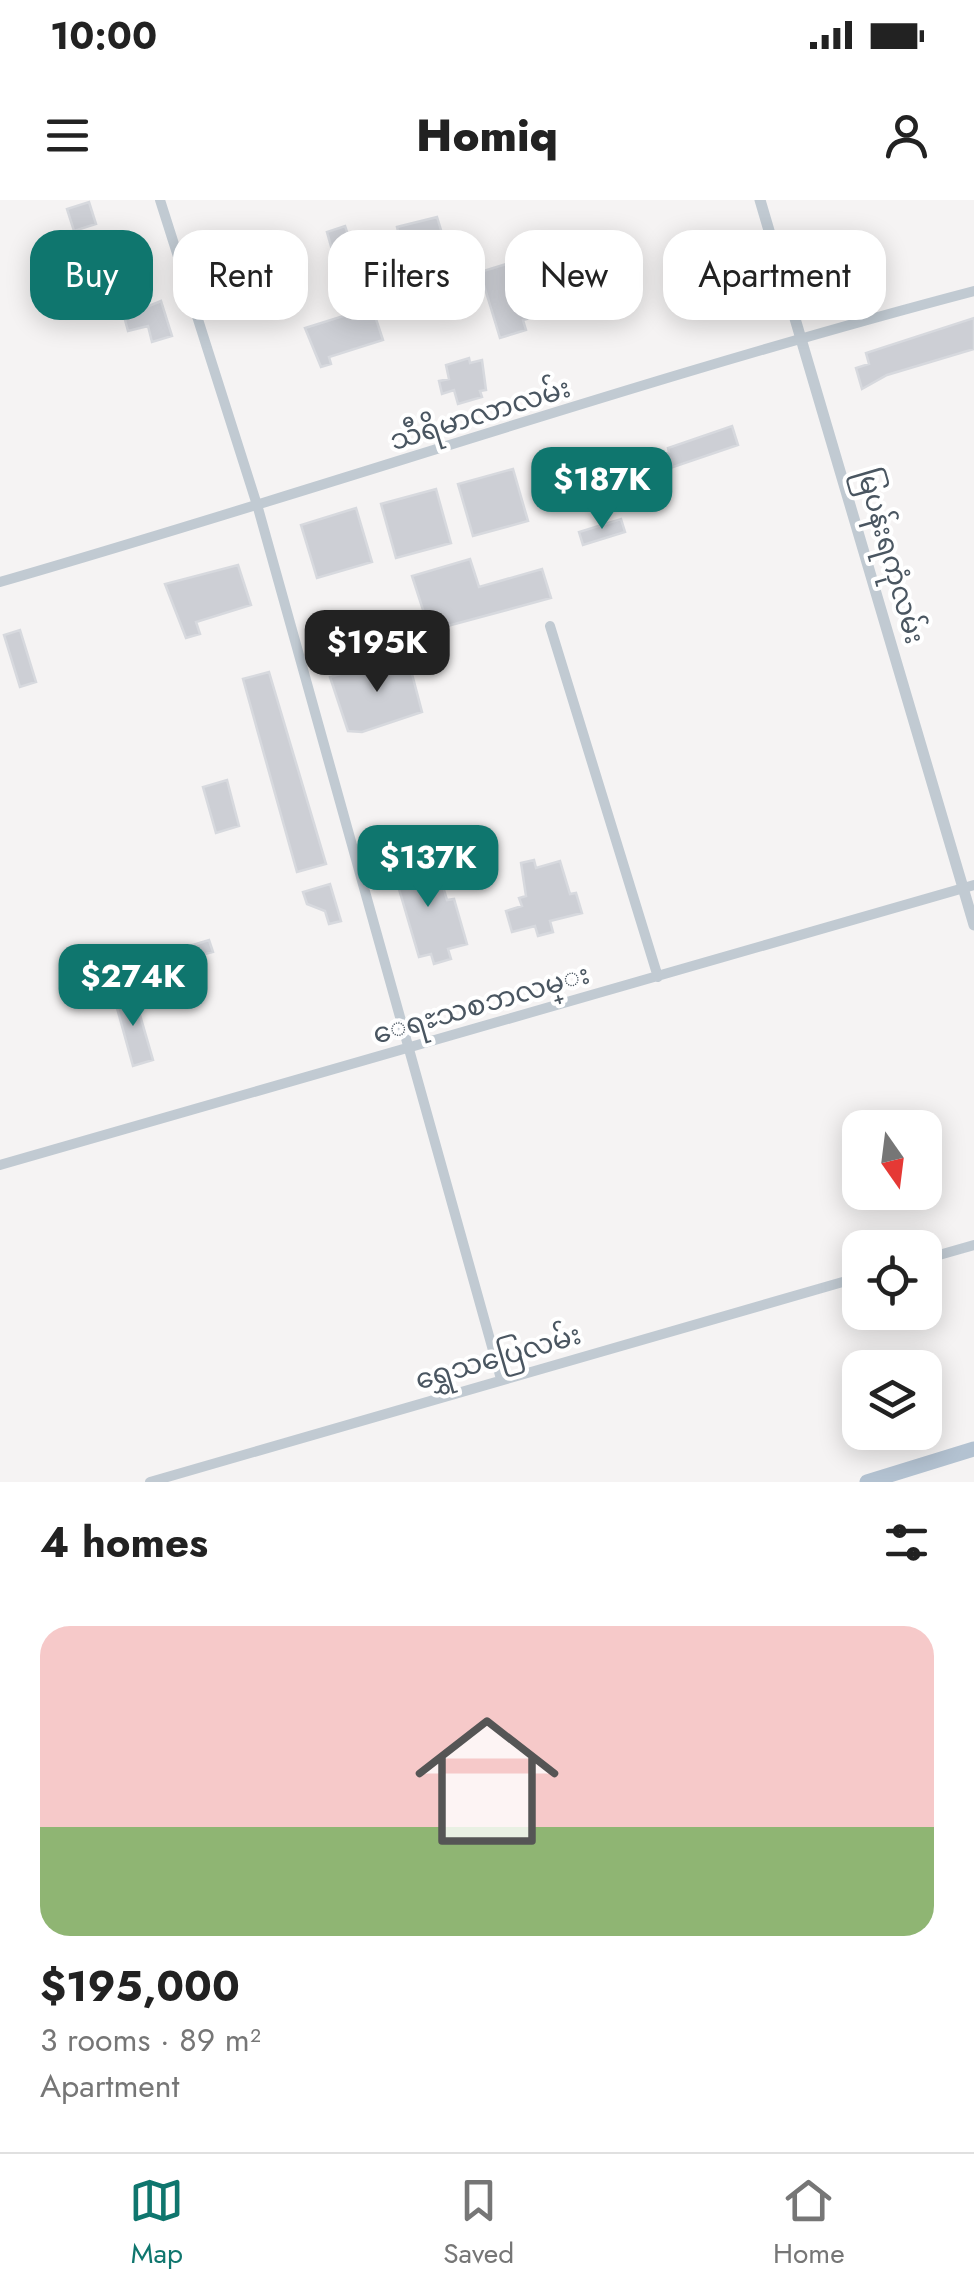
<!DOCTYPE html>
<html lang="en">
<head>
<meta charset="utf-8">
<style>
	body { margin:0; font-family:Jost,"Noto Sans Myanmar",sans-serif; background:#f2f2f2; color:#222; height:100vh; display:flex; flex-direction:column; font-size:38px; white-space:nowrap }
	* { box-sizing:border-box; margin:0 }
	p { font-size:32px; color:#767676 }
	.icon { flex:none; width:55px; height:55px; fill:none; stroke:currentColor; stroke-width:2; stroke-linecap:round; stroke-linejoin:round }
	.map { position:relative; height:1282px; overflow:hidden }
	.side { display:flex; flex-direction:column; background:#fff; flex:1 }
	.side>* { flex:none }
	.guide { position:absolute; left:30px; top:30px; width:915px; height:90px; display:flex; gap:20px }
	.needle { width:65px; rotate:166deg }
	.controls { position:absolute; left:842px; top:910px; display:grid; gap:20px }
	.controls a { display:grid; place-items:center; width:100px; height:100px; border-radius:20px; background:#fff; box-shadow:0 5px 25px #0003; font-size:50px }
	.price { position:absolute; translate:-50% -85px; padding:0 22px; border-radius:20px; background:#0f766e; color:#fff; font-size:32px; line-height:65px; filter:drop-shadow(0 2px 5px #0008) }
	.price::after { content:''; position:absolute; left:50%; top:60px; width:30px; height:22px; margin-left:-15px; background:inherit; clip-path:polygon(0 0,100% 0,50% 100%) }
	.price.on { background:#222; color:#fff }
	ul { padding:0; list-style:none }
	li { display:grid; align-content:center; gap:20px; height:530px; padding:0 40px }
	li span { display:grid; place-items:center; height:310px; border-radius:30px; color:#555 }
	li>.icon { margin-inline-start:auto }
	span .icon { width:180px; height:180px; fill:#fffc; stroke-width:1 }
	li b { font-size:42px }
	h2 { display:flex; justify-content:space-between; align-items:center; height:120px; padding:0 40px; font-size:42px }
	.tag { padding:0 35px; border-radius:30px; background:#fff; box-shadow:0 5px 25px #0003; font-size:35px; line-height:90px }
	.tag.on { background:#0f766e; color:#fff }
	.status { display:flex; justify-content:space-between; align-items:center; height:70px; padding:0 50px; background:#fff; direction:ltr }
	.status svg { height:28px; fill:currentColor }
	header { display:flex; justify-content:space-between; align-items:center; height:130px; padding:0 40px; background:#fff; font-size:45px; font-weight:800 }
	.dock { display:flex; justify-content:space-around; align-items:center; height:140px; border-top:2px solid #e0e0e0; background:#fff; font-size:28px; color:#767676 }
	.dock a { display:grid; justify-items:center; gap:5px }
	.dock .on { color:#0f766e }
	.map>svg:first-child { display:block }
	.building { fill:#cdcfd5; stroke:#d7d9de; stroke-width:2.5 }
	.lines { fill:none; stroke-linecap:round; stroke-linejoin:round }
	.minor { stroke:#c1cad2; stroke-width:10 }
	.tertiary { stroke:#c1cad2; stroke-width:11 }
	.primary { stroke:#b3c2d1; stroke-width:15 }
	.labels { text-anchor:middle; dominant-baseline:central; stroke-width:8; stroke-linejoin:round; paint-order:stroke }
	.street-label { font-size:28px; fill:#4a5661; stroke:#fff }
</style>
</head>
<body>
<div class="status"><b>10:00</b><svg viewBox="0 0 49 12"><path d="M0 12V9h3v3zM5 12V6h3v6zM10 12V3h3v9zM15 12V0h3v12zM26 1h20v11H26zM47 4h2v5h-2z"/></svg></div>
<header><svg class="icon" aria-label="menu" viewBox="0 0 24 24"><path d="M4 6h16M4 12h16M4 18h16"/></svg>Homiq<svg class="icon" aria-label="person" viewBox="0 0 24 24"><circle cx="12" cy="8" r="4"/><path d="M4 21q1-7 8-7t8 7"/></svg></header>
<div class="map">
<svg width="974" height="1282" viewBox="0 0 974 1282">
	<rect width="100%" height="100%" fill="#f5f3f3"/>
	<path class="building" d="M89 2 96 24 74 31 67 9Z
		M437 17 448 53 406 65 397 27Z
		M345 26 383 140 329 157 331 164 321 167 305 128 350 114 327 32Z
		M516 61 534 117 523 120 526 130 500 138 480 72Z
		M161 101 172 136 152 142 148 126 128 131 124 116Z
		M974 118V149L887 175 862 189 856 168 869 164 866 153Z
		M469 158 470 163 482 160 486 190 480 191 482 197 458 204 454 190 442 194 439 181 449 179 446 165Z
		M732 226 738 245 664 270 665 275 648 281 641 262 669 252 668 248Z
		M513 269 528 321 473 336 458 284Z
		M436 289 451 343 396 358 381 304Z
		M356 308 372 362 317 378 301 325Z
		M621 319 625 332 583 345 579 332Z
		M470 359 479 387 542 369 551 398 429 431 428 428 415 431 412 419 425 416 412 376Z
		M238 365 251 405 196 422 200 434 186 438 165 384Z
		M20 430 36 482 20 487 4 435Z
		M407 455 422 512 362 532 348 531 330 477Z
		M269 472 326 664 297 672 243 479Z
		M227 580 239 626 216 633 203 587Z
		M395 658 398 668 423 661 426 672 438 669 447 700 454 699 467 744 448 749 451 759 434 764 431 754 419 757 396 679 387 682 382 662Z
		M534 660 536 668 560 661 570 694 576 693 582 713 550 721 553 732 538 736 535 726 512 732 506 711 522 706 519 698 526 696 521 663Z
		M330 684 341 721 329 724 325 711 307 704 303 692Z
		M209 740 213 752 146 770 143 760Z
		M133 791 153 860 133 866 114 797Z"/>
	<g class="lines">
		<path class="minor" d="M160 0 258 308 501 1179
			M0 382C326 288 646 177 974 91
			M550 426 658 777
			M0 965 974 685
			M925 1059 974 1045
			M150 1282 860 1077"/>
		<path class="tertiary" d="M760 0 974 725"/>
		<path class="primary" d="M867 1282 974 1249"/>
	</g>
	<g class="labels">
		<g class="street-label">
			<text transform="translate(480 214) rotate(-17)">သီရိမာလာလမ်း</text>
			<text transform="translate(891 356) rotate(74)">မြပန်းရကုံလမ်း</text>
			<text transform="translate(481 804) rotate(-16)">ေရႊသစၥာလမ္း</text>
			<text transform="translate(498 1157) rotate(-16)">ရွှေသပြေလမ်း</text>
		</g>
	</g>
</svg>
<div class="controls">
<a><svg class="needle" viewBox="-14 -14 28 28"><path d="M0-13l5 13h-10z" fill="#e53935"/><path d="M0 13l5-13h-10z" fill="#767676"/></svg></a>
<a><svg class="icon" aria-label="locate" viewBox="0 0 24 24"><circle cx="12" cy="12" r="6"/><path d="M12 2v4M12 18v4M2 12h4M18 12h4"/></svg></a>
<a><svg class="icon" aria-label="layers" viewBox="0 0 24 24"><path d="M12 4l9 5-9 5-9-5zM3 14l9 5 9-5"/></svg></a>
</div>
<b class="price" style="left:602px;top:332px">$187K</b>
<b class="price on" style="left:377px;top:495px">$195K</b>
<b class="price" style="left:428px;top:710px">$137K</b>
<b class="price" style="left:133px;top:829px">$274K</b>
<div class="guide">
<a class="tag on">Buy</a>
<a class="tag">Rent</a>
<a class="tag">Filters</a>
<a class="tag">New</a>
<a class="tag">Apartment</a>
</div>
</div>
<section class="side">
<h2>4 homes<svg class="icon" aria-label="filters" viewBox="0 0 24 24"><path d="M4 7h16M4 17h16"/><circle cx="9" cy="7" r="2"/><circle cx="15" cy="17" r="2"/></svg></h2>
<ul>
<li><span style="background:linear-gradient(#f6c9c9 65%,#8fb573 0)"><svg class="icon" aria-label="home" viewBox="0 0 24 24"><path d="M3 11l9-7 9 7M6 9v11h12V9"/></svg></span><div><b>$195,000</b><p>3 rooms · 89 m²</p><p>Apartment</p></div></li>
</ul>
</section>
<nav class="dock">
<a class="on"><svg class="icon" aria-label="map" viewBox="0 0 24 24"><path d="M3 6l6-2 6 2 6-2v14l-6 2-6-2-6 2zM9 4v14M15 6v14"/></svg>Map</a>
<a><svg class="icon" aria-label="saved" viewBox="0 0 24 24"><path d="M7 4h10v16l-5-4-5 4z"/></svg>Saved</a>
<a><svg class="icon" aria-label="home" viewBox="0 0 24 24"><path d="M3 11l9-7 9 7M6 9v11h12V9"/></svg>Home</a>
</nav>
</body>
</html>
